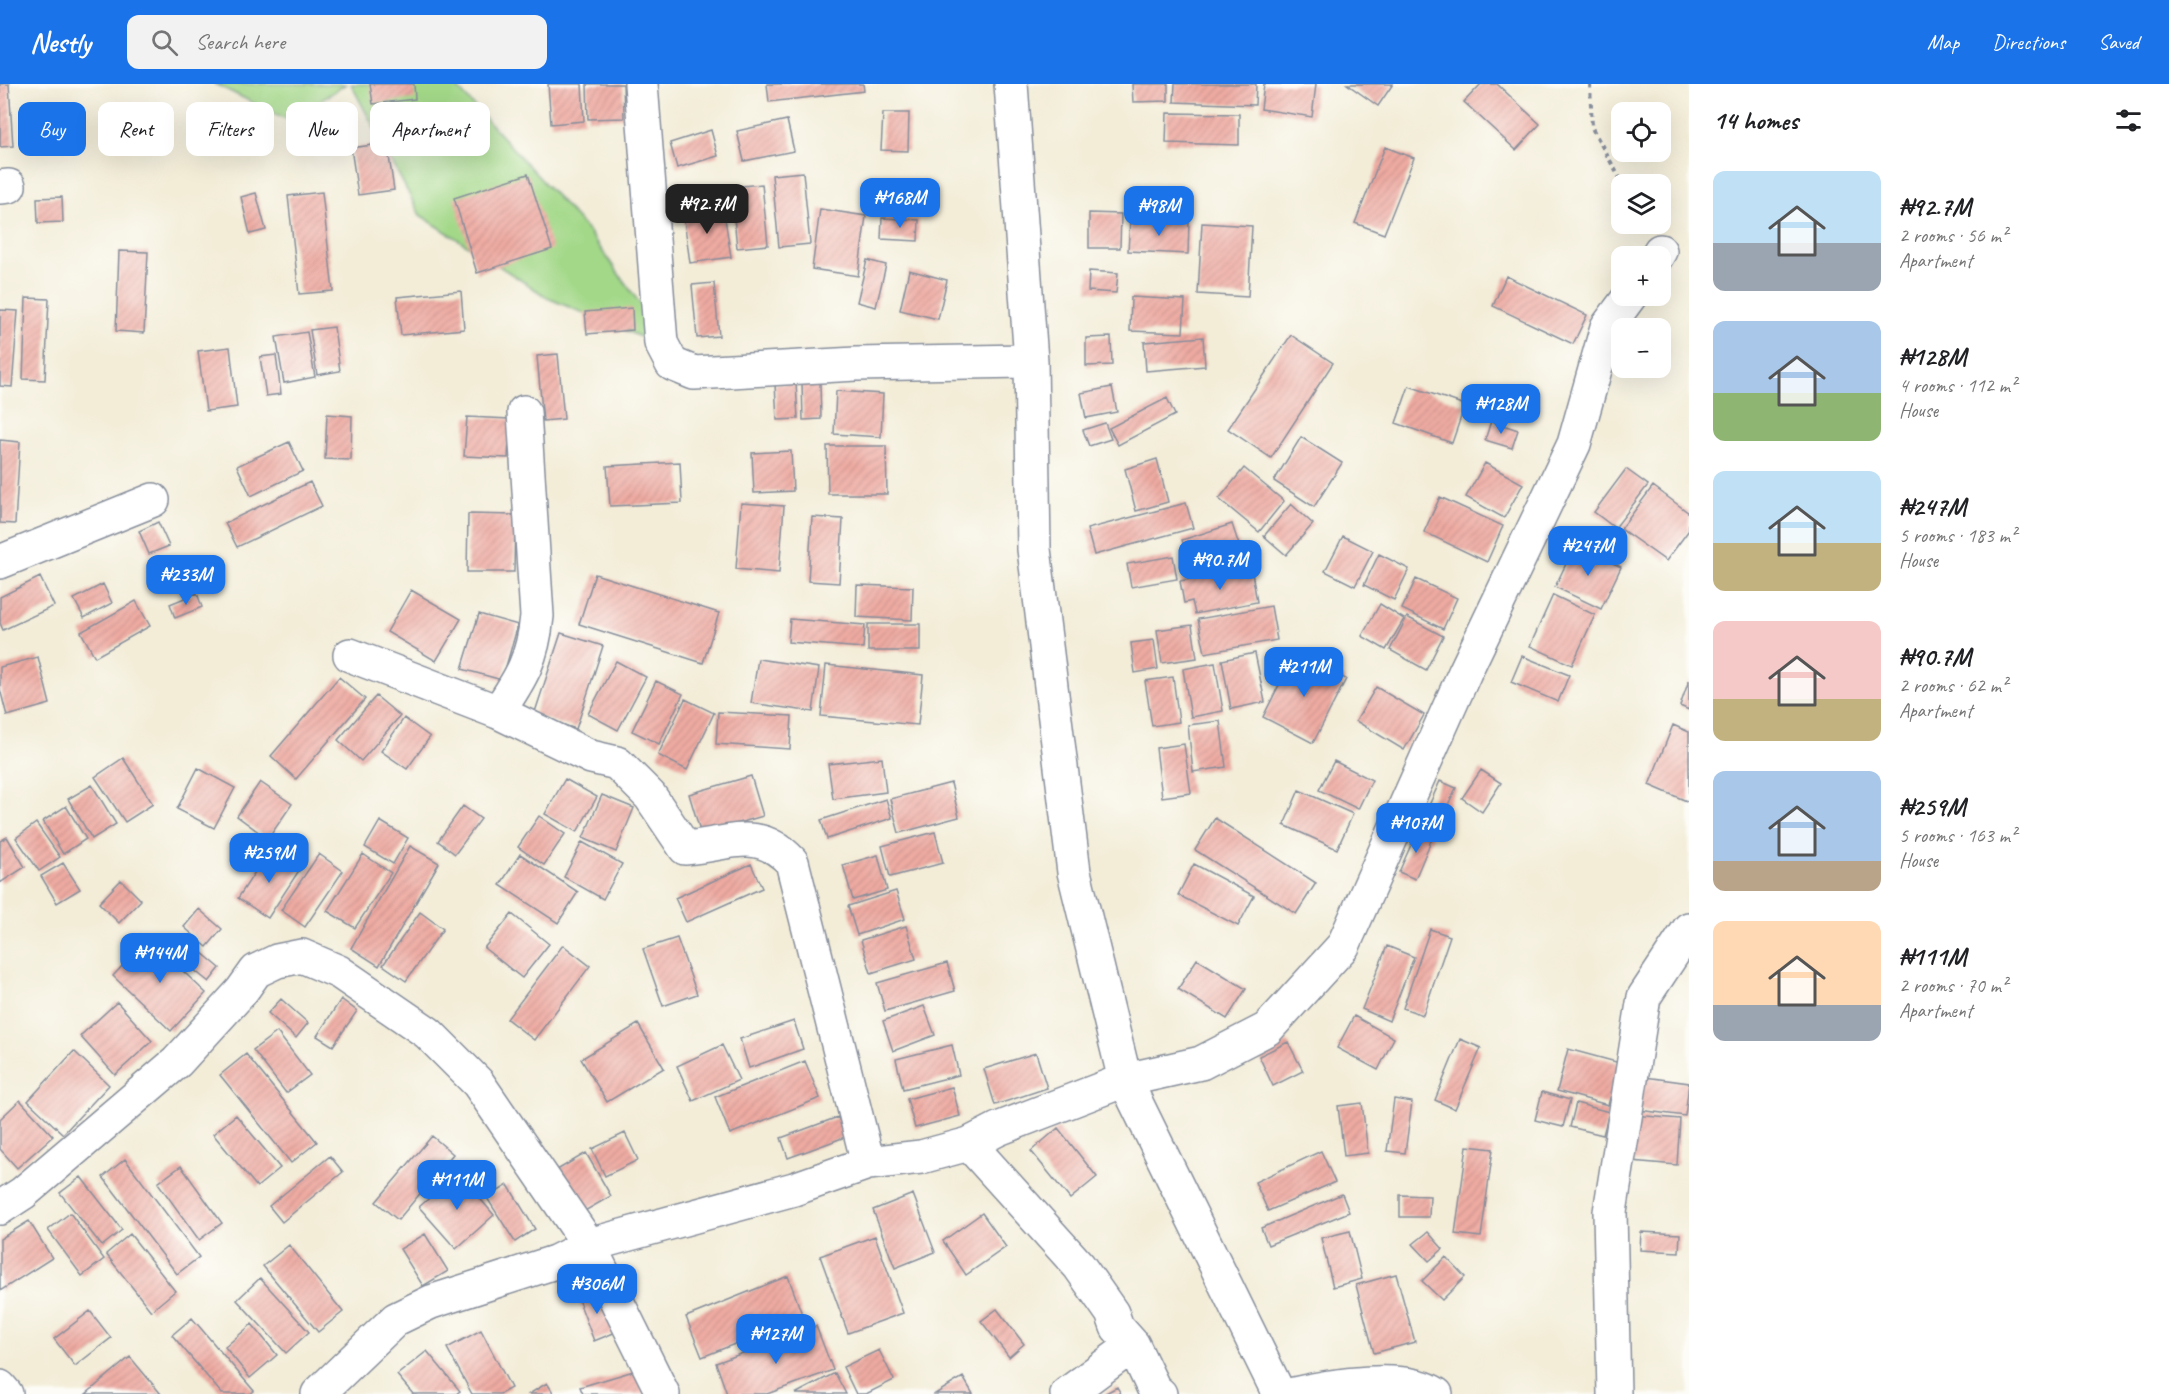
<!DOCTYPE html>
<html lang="en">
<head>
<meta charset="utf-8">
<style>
	body { margin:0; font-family:Caveat,sans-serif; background:#f2f2f2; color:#202124; height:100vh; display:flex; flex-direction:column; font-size:22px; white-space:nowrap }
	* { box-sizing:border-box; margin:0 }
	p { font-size:20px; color:#757577 }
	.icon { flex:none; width:33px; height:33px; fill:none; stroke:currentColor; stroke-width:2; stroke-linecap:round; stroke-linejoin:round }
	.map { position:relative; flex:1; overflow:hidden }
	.side { display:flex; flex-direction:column; background:#fff; width:480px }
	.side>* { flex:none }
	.guide { position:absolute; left:18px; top:18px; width:570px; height:54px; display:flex; gap:12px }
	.fabs { position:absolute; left:1611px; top:18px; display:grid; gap:12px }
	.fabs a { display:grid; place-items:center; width:60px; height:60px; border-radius:12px; background:#fff; box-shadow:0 6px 24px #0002; font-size:30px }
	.price { position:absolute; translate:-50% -51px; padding:0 14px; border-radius:12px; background:#1a73e8; color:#fff; font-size:20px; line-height:39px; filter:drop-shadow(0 2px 3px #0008) }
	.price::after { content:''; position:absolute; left:50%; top:36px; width:18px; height:14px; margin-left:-9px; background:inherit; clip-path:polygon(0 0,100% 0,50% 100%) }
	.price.current { background:#222; color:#fff }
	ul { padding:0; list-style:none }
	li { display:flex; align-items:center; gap:18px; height:150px; padding:0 24px }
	li span { display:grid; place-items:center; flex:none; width:168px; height:120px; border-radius:12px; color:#555 }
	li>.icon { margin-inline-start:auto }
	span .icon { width:72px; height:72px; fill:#fffc; stroke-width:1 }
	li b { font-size:26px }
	h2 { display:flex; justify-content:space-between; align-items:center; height:72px; padding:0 24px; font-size:26px }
	.tag { padding:0 21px; border-radius:12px; background:#fff; box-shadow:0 6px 24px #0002; font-size:21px; line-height:54px }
	.tag.current { background:#1a73e8; color:#fff }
	header { display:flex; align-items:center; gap:36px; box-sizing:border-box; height:84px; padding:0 30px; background:#1a73e8; color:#fff }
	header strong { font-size:28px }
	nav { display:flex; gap:33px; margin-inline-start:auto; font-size:21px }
	.search { width:420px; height:54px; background:#f2f2f2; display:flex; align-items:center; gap:15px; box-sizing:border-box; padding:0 21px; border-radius:12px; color:#757577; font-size:22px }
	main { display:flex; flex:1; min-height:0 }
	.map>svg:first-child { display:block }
	.green { fill:#a3d888; stroke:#5f8473; stroke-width:1.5 }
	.building { fill:url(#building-hatch) }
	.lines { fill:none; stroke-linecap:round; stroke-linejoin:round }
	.minor-casing { stroke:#878e9b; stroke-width:36 }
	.path { stroke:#878e9b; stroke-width:4; stroke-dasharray:4.5 4.5; stroke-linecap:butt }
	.minor { stroke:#fff; stroke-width:33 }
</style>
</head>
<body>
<header>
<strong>Nestly</strong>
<div class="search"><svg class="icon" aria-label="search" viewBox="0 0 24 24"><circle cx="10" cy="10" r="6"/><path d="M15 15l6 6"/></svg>Search here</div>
<nav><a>Map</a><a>Directions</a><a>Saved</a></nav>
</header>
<main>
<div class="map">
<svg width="1689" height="1310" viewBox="0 0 1689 1310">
	<defs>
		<pattern id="building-hatch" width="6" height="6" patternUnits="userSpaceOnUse" patternTransform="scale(1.5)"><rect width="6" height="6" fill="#eeaba2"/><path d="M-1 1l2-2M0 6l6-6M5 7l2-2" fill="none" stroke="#cc938e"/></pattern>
	</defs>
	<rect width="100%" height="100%" fill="#fdfcf7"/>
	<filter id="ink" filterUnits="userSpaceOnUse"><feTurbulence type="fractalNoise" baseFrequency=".0167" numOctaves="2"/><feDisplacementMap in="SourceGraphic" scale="12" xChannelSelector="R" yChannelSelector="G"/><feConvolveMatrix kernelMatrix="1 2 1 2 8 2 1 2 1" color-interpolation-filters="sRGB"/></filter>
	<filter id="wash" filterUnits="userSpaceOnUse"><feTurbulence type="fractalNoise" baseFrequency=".008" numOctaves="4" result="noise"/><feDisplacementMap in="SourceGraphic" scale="24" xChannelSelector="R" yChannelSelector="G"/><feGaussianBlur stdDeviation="1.35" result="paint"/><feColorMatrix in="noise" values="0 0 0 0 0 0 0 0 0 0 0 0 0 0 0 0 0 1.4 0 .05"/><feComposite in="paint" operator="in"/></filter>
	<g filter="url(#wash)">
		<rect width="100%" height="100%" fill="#f3edd8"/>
		<path class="green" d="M215 0H346L290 37Z
			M351 0H454L588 147 674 267 550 215 420 131Z"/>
		<g id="blocks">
			<path class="building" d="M0 0H9L13 62 0 63Z
				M370 0H414L415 15 373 20Z
				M548 0H582L584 37 551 40Z
				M587 0H623L624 34 588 35Z
				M767 0H863L864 7 769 18Z
				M1132 0H1168V17L1133 18Z
				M1175 0H1256L1255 21 1174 18Z
				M1264 0H1316L1312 33 1261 25Z
				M1347 0H1393L1378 22Z
				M1481 0H1497L1540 40 1516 66 1464 18Z
				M883 29H909L908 67 881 66Z
				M1167 29 1239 30V61L1166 59Z
				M787 36 794 67 744 77 737 47Z
				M711 46 718 72 677 84 670 59Z
				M387 59 394 106 358 111 351 64Z
				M1385 63 1414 74 1384 150 1355 139Z
				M803 88 810 160 779 163 772 91Z
				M528 90 552 165 477 189 454 114Z
				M762 100 768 161 737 164 731 103Z
				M322 108 333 207 299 210 288 112Z
				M256 109 266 146 250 150 241 113Z
				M62 113 63 138 38 139 37 114Z
				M723 122 731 173 690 179 683 128Z
				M820 125 866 132 858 192 812 185Z
				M1089 129 1121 130 1120 164H1089Z
				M882 134 919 136 918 157 881 155Z
				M1130 135 1189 138 1188 170 1128 167Z
				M1202 139 1252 142 1248 213 1198 210Z
				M119 167 148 168 144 249 116 247Z
				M867 176 886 181 876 223 857 218Z
				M909 186 947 196 938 235 900 226Z
				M1089 187 1118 189 1116 209 1088 207Z
				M1506 192 1587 231 1573 260 1493 222Z
				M714 199 719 252 697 254 692 201Z
				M461 207 464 245 401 251 397 213Z
				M1131 213 1185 216 1183 249 1130 247Z
				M26 214 49 215 45 296 23 295Z
				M632 224 633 246 587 250 585 228Z
				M0 226 18 227 12 303 0 302Z
				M334 243 340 287 317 291 310 246Z
				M307 248 315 293 284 299 276 253Z
				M1291 251 1333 279 1271 374 1228 345Z
				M1111 253 1112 281 1086 282V254Z
				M1203 253 1205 282 1146 287 1144 258Z
				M230 263 237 323 206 327 198 267Z
				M558 270 564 335 543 337 537 272Z
				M276 271 281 310 266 312 260 273Z
				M796 299 798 335 777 336 775 300Z
				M802 299H820L821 335 803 336Z
				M1409 302 1465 321 1452 359 1396 339Z
				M1112 303 1117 328 1086 334 1081 309Z
				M836 307 883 310 881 353 834 350Z
				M1167 314 1175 331 1118 361 1109 344Z
				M327 330 352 332 351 376 325 375Z
				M467 333 510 335 508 374 464 372Z
				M1491 337 1518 346 1512 364 1485 356Z
				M1105 339 1111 355 1089 362 1083 346Z
				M1301 353 1342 379 1314 423 1274 397Z
				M0 356 20 358 15 440 0 439Z
				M289 358 303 387 251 412 237 382Z
				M827 362H886L887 410H828Z
				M791 367 793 407 754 409 752 369Z
				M1157 375 1168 418 1136 427 1125 385Z
				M680 378 682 419 610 422 607 382Z
				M1485 379 1523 400 1504 434 1466 413Z
				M1244 384 1284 417 1259 448 1219 415Z
				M1626 385 1648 401 1615 444 1594 428Z
				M310 398 322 422 237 463 225 439Z
				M1653 402 1689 429V446L1666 477 1621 445Z
				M1440 413 1503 442 1487 478 1424 448Z
				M741 419 784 422 779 489 736 485Z
				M1186 419 1193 444 1094 471 1087 445Z
				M1291 420 1313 440 1286 471 1264 452Z
				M468 430 515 431 514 488H467Z
				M812 433 843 435 839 499 808 497Z
				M158 438 169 462 149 470 139 447Z
				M1232 440 1243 473 1193 488 1182 456Z
				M1343 452 1373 467 1355 502 1325 487Z
				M1575 461 1621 483 1601 525 1555 503Z
				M1379 470 1409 485 1394 516 1364 501Z
				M1173 472 1177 495 1131 503 1127 480Z
				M1251 483 1257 518 1195 530 1192 517 1184 519 1180 497Z
				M595 490 719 529 703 579 579 540Z
				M40 493 54 522 3 546 0 539V513Z
				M1416 495 1457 514 1443 545 1402 525Z
				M103 500 112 519 84 534 74 515Z
				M857 501 913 503 912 536 856 533Z
				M411 506 461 535 436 577 387 548Z
				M197 509 202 523 175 534 170 520Z
				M1553 511 1595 531 1572 581 1530 562Z
				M136 517 150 542 95 573 81 548Z
				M1380 520 1404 535 1386 566 1362 552Z
				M1271 522 1277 556 1205 569 1198 535Z
				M479 530 518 541 502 596 462 585Z
				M1407 533 1443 552 1426 586 1390 566Z
				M790 535 865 541 863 564 788 558Z
				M868 540H920V567H868Z
				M1192 541 1197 574 1162 579 1157 546Z
				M561 549 603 562 576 645 534 631Z
				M1154 556 1158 585 1135 589 1131 559Z
				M1255 569 1265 618 1231 625 1222 576Z
				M1295 569 1346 595 1313 659 1263 633Z
				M1522 572 1569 591 1558 618 1511 598Z
				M38 573 50 620 7 632 0 605V583Z
				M758 575 819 584 813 628 751 619Z
				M616 577 646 593 618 646 588 630Z
				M1215 579 1223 627 1191 633 1183 585Z
				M826 581 923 591 918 641 821 632Z
				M339 593 365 615 296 695 271 672Z
				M1173 593 1179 638 1152 642 1145 597Z
				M1689 596V626L1680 622Z
				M656 597 683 610 659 660 632 647Z
				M1376 603 1424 631 1404 666 1356 637Z
				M376 612 400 632 361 677 338 656Z
				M685 615 714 629 687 686 658 671Z
				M718 628 792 632 790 665 716 660Z
				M404 634 430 653 407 685 381 667Z
				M1220 637 1226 683 1193 688 1188 641Z
				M1673 641 1689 648V718L1649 701Z
				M1184 660 1191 709 1162 713 1156 664Z
				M123 674 153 720 125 738 95 693Z
				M882 674 886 708 833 715 828 680Z
				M1334 677 1372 696 1358 725 1319 706Z
				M198 684 235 704 214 744 177 725Z
				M1481 686 1501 699 1482 728 1462 714Z
				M751 692 763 732 701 750 689 710Z
				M565 695 597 713 577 748 545 730Z
				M1440 697 1456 704 1437 744 1422 737Z
				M260 698 292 720 268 755 237 732Z
				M951 699 959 733 899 749 890 715Z
				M92 701 116 740 92 755 68 715Z
				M1299 706 1353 730 1337 765 1284 741Z
				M602 711 634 724 616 768 583 754Z
				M886 715 892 734 827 755 821 736Z
				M66 722 86 755 63 770 43 737Z
				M463 722 481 735 455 770 438 757Z
				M539 732 565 750 544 781 518 763Z
				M1215 734 1316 799 1296 830 1195 766Z
				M380 737 408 754 393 780 365 763Z
				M36 739 60 773 39 787 16 754Z
				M1418 745 1433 752 1415 795 1399 788Z
				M935 748 943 779 890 793 882 762Z
				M7 753 25 783 0 799V757Z
				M582 758 622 780 603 815 564 793Z
				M410 762 439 779 379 882 351 864Z
				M270 765 300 785 268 834 238 814Z
				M319 770 343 787 305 843 281 826Z
				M363 770 391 789 355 844 327 827Z
				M520 770 578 808 558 839 500 801Z
				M878 771 887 806 853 816 843 781Z
				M63 779 80 805 57 819 41 792Z
				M751 780 762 804 686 838 675 814Z
				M1194 780 1254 812 1238 842 1178 811Z
				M121 796 141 816 119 839 99 819Z
				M896 807 905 835 857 851 848 822Z
				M199 825 222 845 207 863 184 843Z
				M420 828 443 845 406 897 383 881Z
				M512 830 549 860 522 894 484 864Z
				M906 842 916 875 871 889 861 856Z
				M1430 845 1450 852 1423 931 1403 924Z
				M148 854 206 909 171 947 113 892Z
				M677 854 697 910 663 922 643 865Z
				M563 861 590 882 534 956 507 935Z
				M1387 862 1414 873 1389 937 1362 925Z
				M201 868 220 884 209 898 189 882Z
				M1197 875 1246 905 1227 935 1178 905Z
				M947 879 955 907 885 927 877 899Z
				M281 915 308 939 296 954 268 929Z
				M341 915 357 927 333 962 317 952Z
				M117 918 152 957 115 991 80 952Z
				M924 922 935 951 893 967 883 937Z
				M1354 932 1394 954 1378 986 1337 964Z
				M794 937 803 965 749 984 740 955Z
				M638 940 664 984 607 1018 581 975Z
				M277 948 310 991 286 1009 253 966Z
				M1460 955 1481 964 1455 1025 1435 1016Z
				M1288 958 1303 987 1273 1002 1259 972Z
				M722 961 739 996 693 1017 677 982Z
				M952 961 959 991 903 1005 896 975Z
				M1568 965 1620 979 1608 1021 1557 1007Z
				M74 967 109 1001 63 1050 28 1017Z
				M1036 969 1047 1004 995 1021 984 985Z
				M246 970 317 1058 291 1079 220 991Z
				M805 977 820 1014 730 1050 715 1013Z
				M1645 993 1689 999 1685 1032 1639 1026Z
				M952 1003 960 1032 915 1044 907 1015Z
				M1542 1008 1570 1016 1563 1043 1535 1036Z
				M1394 1015 1412 1018 1405 1069 1387 1067Z
				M20 1016 53 1052 17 1084 0 1065V1035Z
				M1362 1019 1368 1069 1344 1072 1338 1022Z
				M1576 1019 1609 1028 1603 1051 1570 1043Z
				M236 1031 280 1084 257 1103 213 1050Z
				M1634 1031 1680 1035 1677 1081 1631 1077Z
				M838 1033 845 1053 788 1074 781 1054Z
				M1058 1044 1097 1093 1070 1115 1031 1067Z
				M625 1049 638 1076 605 1092 592 1065Z
				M432 1052 453 1070 398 1136 376 1118Z
				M1467 1062 1493 1065 1481 1153 1455 1150Z
				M1321 1067 1335 1098 1268 1127 1255 1098Z
				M586 1069 611 1112 583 1128 557 1086Z
				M330 1072 343 1088 282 1138 269 1122Z
				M125 1075 199 1173 177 1190 103 1093Z
				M181 1082 222 1139 199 1156 158 1099Z
				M458 1089 494 1131 456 1165 419 1123Z
				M81 1093 122 1146 102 1162 60 1109Z
				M508 1101 535 1145 515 1158 487 1114Z
				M913 1110 935 1168 895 1184 873 1126Z
				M1342 1110 1349 1128 1268 1161 1261 1144Z
				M1400 1111 1430 1112 1429 1133H1400Z
				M70 1129 104 1175 82 1192 48 1146Z
				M982 1129 1006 1163 966 1191 943 1157Z
				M29 1137 52 1174 0 1207V1155Z
				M1350 1147 1362 1195 1333 1203 1321 1154Z
				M1428 1148 1443 1165 1429 1177 1413 1160Z
				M1641 1148 1680 1150 1679 1168 1640 1166Z
				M130 1150 175 1207 151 1227 106 1170Z
				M425 1150 448 1187 423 1202 400 1165Z
				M875 1152 903 1229 848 1249 820 1172Z
				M289 1161 343 1228 318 1248 263 1182Z
				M1446 1173 1465 1193 1442 1216 1422 1197Z
				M1396 1190 1415 1258 1374 1269 1356 1201Z
				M788 1192 803 1233 702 1273 686 1233Z
				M260 1194 309 1248 286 1269 237 1216Z
				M601 1206 616 1248 594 1257 578 1215Z
				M997 1225 1024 1260 1009 1273 981 1237Z
				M90 1227 111 1254 75 1282 54 1255Z
				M192 1234 254 1307 250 1310H222L172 1251Z
				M252 1240 277 1271 250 1294 225 1263Z
				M816 1242 833 1286 767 1310H727L716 1279Z
				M481 1246 511 1304 500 1310H472L447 1264Z
				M879 1266 894 1296 866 1310H856L843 1283Z
				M427 1267 460 1307 456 1310H413L397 1291Z
				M130 1273 161 1310H86Z
				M637 1286 644 1310H583L580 1303Z
				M835 1289 846 1310H795Z
				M963 1293 973 1310H935Z
				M547 1299 554 1310H529Z
				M1117 1303 1121 1310H1104Z"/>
		</g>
	</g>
	<g filter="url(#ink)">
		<use href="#blocks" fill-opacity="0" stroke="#878e9b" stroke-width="1.5"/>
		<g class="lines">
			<defs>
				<path id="minor" d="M641 0 661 259 672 280 694 289 856 280 1031 277
					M1011 0 1031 277 1034 465 1074 788 1125 996 1279 1310
					M0 103 9 102
					M1657 172 1660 167
					M0 478 153 416
					M350 571 498 628 591 673 617 679 650 712 685 764C730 761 757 741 792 778L868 1079
					M498 628C521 594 533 575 537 532L524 328
					M969 1060 1079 1182 1112 1229 1117 1243 1133 1261 1154 1305 1160 1310
					M0 1124 23 1109 177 978 241 908 256 887 277 877 302 872 339 888 428 949 478 999 589 1161 663 1310
					M0 1303 6 1310
					M318 1310 396 1235 431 1218 555 1178 589 1161 794 1105 868 1079 921 1073 969 1060 998 1045 1125 996 1201 979 1267 945 1343 862 1465 588 1574 360 1607 243 1630 212
					M1067 1310 1133 1261
					M1294 1310C1327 1302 1407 1289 1436 1310
					M1614 1310 1610 1128 1644 913 1689 845"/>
			</defs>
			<use href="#minor" class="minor-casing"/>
			<path class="path" d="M1590 0 1592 44 1623 100"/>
			<use href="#minor" class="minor"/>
		</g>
	</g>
</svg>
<div class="fabs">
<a><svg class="icon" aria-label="locate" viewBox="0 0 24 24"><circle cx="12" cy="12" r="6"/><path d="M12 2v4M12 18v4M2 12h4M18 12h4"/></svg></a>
<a><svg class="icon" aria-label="layers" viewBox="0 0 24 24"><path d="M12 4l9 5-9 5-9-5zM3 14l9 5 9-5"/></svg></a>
<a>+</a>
<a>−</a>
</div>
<b class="price" style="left:900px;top:145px">₦168M</b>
<b class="price current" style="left:707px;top:151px">₦92.7M</b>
<b class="price" style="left:1159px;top:153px">₦98M</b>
<b class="price" style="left:1501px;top:351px">₦128M</b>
<b class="price" style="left:1588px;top:493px">₦247M</b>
<b class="price" style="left:1220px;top:507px">₦90.7M</b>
<b class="price" style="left:186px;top:522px">₦233M</b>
<b class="price" style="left:1304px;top:614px">₦211M</b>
<b class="price" style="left:1416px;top:770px">₦107M</b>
<b class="price" style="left:269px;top:800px">₦259M</b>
<b class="price" style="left:160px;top:900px">₦144M</b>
<b class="price" style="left:457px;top:1127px">₦111M</b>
<b class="price" style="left:597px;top:1231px">₦306M</b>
<b class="price" style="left:776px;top:1281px">₦127M</b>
<div class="guide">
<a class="tag current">Buy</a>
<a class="tag">Rent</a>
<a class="tag">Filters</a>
<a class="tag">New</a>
<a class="tag">Apartment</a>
</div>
</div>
<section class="side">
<h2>14 homes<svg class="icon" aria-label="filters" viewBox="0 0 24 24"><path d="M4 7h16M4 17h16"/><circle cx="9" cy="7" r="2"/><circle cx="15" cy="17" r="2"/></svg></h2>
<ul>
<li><span style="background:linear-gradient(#bfe0f5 60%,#9aa5b1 0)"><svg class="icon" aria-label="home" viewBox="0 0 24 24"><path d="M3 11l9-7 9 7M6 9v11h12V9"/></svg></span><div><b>₦92.7M</b><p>2 rooms · 56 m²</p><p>Apartment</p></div></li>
<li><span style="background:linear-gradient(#a9c7e8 60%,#8fb573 0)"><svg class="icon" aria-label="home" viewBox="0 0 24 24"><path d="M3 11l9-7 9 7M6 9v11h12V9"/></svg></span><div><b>₦128M</b><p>4 rooms · 112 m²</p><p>House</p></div></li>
<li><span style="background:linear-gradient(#bfe0f5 60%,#c2b280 0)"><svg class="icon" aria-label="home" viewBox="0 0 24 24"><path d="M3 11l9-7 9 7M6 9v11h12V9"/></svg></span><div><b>₦247M</b><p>5 rooms · 183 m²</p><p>House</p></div></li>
<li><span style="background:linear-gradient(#f6c9c9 65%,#c2b280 0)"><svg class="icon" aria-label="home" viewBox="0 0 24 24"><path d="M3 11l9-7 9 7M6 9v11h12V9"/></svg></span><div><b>₦90.7M</b><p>2 rooms · 62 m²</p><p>Apartment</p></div></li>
<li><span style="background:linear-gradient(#a9c7e8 75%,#b9a48a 0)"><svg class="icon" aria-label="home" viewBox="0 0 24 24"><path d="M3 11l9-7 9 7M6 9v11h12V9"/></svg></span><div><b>₦259M</b><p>5 rooms · 163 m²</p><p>House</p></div></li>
<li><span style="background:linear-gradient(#ffd9b3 70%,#9aa5b1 0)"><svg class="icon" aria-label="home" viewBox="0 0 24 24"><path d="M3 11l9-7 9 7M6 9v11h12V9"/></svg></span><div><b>₦111M</b><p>2 rooms · 70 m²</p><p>Apartment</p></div></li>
</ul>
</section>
</main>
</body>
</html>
